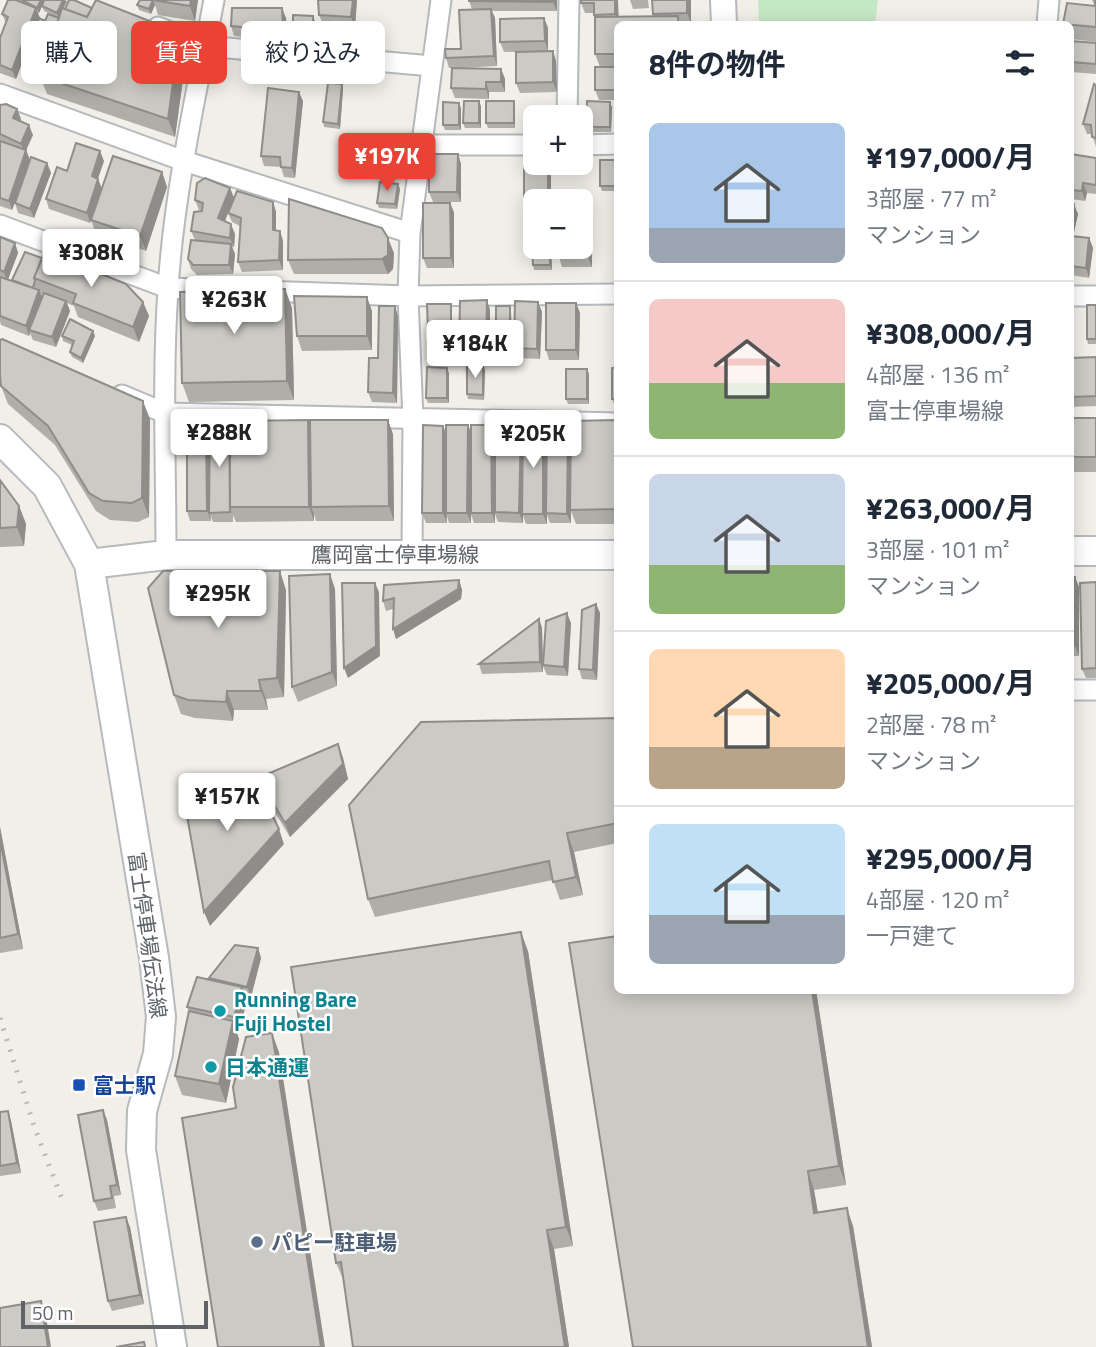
<!DOCTYPE html>
<html lang="ja">
<head>
<meta charset="utf-8">
<style>
	body { margin:0; font-family:"Titillium Web","Noto Sans JP",sans-serif; background:#f6f6f7; color:#1f2937; height:100vh; display:flex; flex-direction:column; font-size:26px; white-space:nowrap }
	* { box-sizing:border-box; margin:0 }
	p { font-size:23px; color:#747a83 }
	.icon { flex:none; width:38px; height:38px; fill:none; stroke:currentColor; stroke-width:2; stroke-linecap:round; stroke-linejoin:round }
	.map { position:relative; flex:1; overflow:hidden }
	.sheet { position:absolute; left:614px; top:21px; width:460px; height:973px; display:flex; flex-direction:column; background:#fff; border-radius:10px; box-shadow:0 4px 18px #0003 }
	.sheet>* { flex:none }
	.banner { position:absolute; left:21px; top:21px; width:488px; height:63px; display:flex; gap:14px }
	.fabs { position:absolute; left:523px; top:105px; display:grid; gap:14px }
	.fabs a { display:grid; place-items:center; width:70px; height:70px; border-radius:10px; background:#fff; box-shadow:0 4px 18px #0003; font-size:35px }
	.scale { position:absolute; left:21px; bottom:18px; width:187px; box-sizing:border-box; padding-left:7px; border:4px solid #5f6368; border-top:0; font-size:19px; line-height:24px; white-space:nowrap; color:#5f6368; -webkit-text-stroke:5px #fff; paint-order:stroke }
	.price { position:absolute; translate:-50% -60px; padding:0 16px; border-radius:7px; background:#fff; color:#222; font-size:23px; line-height:46px; filter:drop-shadow(0 2px 4px #0008) }
	.price::after { content:''; position:absolute; left:50%; top:42px; width:21px; height:16px; margin-left:-10px; background:inherit; clip-path:polygon(0 0,100% 0,50% 100%) }
	.price.selected { background:#ea4335; color:#fff }
	ul { padding:0; list-style:none }
	li { display:flex; align-items:center; gap:21px; height:175px; padding:0 35px }
	li+li { border-top:2px solid #e0e1e3 }
	li span { display:grid; place-items:center; flex:none; width:196px; height:140px; border-radius:10px; color:#555 }
	li>.icon { margin-inline-start:auto }
	span .icon { width:84px; height:84px; fill:#fffc; stroke-width:1 }
	li b { font-size:30px }
	h2 { display:flex; justify-content:space-between; align-items:center; height:84px; padding:0 35px; font-size:30px }
	.pill { padding:0 24px; border-radius:10px; background:#fff; box-shadow:0 4px 18px #0003; font-size:24px; line-height:63px }
	.pill.selected { background:#ea4335; color:#fff }
	.map>svg:first-child { display:block }
	.green { fill:#c5e8c5 }
	.lines { fill:none; stroke-linecap:round; stroke-linejoin:round }
	.minor-casing { stroke:#b5b8bc; stroke-width:23 }
	.tertiary-casing { stroke:#b5b8bc; stroke-width:28 }
	.secondary-casing { stroke:#b6babf; stroke-width:32 }
	.minor { stroke:#fff; stroke-width:19 }
	.tertiary { stroke:#fff; stroke-width:24 }
	.secondary { stroke:#fff; stroke-width:28 }
	.rail { stroke:#b6b7b8; stroke-width:5; stroke-dasharray:2 9; stroke-linecap:butt }
	.wall { fill:#afaea9; fill-rule:evenodd }
	.shaded-wall { fill:#8f8d8a }
	.building { fill:#cccac5; stroke:#8f8d8a; stroke-width:2 }
	.culture-dot { fill:#0f9aa8; stroke:#fff; stroke-width:2.5 }
	.transit-dot { fill:#1a4fb4; stroke:#fff; stroke-width:2.5 }
	.service-dot { fill:#5c6f8a; stroke:#fff; stroke-width:2.5 }
	.labels { text-anchor:middle; dominant-baseline:central; stroke-width:5; stroke-linejoin:round; paint-order:stroke }
	.street-label { font-size:21px; fill:#5f6368; stroke:#fff }
	.culture-label { font-size:21px; font-weight:bold; fill:#0d838f; stroke:#fff; text-anchor:start }
	.transit-label { font-size:21px; font-weight:bold; fill:#164399; stroke:#fff; text-anchor:start }
	.service-label { font-size:21px; font-weight:bold; fill:#4e5e75; stroke:#fff; text-anchor:start }
</style>
</head>
<body>
<div class="map">
<svg width="1096" height="1347" viewBox="0 0 1096 1347">
	<rect width="100%" height="100%" fill="#f1efe8"/>
	<path class="green" d="M758 0H878L875 24H759Z"/>
	<g class="lines">
		<defs>
			<path id="minor" d="M1047 24 1049 0
				M158 27 205 46 432 66
				M0 94 184 161 410 233
				M567 117 569 0
				M421 145H536
				M581 145 618 144
				M0 225 168 288 408 296 618 294
				M1071 296H1096
				M122 395 165 413 618 423
				M412 554 413 420 408 296 410 233 441 0
				M166 555C166 467 162 377 168 289 174 192 196 95 214 0
				M1071 690H1096"/>
			<path id="tertiary" d="M723 0 724 24"/>
			<path id="secondary" d="M0 439 47 486 89 564 154 958 161 1017 158 1054 142 1111 141 1150 172 1347
				M1071 551H1096
				M89 564 166 555H618"/>
		</defs>
		<use href="#minor" class="minor-casing"/>
		<use href="#tertiary" class="tertiary-casing"/>
		<use href="#secondary" class="secondary-casing"/>
		<use href="#minor" class="minor"/>
		<use href="#tertiary" class="tertiary"/>
		<use href="#secondary" class="secondary"/>
		<path class="rail" d="M0 1018 34 1126 62 1199"/>
	</g>
	<path class="wall" d="M8 0H66L63 8 187 51 175 137 47 94 40 76 41 72 27 66 24 58 16 79 0 73V38L6 23 2 14ZM42 6 44 11 59 18 45 21 39 19 37 12 39 13Z
		M140 0H198L195 21 158 15 155 5 151 14 139 10 137 5Z
		M318 0H357L355 27 323 24 319 15Z
		M469 0H557V11H492L495 18 497 66 459 68 501 69 505 79V92H489V99L455 98 451 88 452 68H449L446 58 461 49 472 10Z
		M618 0V17L653 16V14L691 0V23L618 24V125L616 120V100H599L595 90 600 67 595 54V18L594 13H585L581 3Z
		M630 0H648L649 8 633 9Z
		M1092 0H1096V42L1071 39V24L1095 6Z
		M286 18 287 36H279L278 40 234 36 231 26Z
		M544 18 548 28V51L504 52 500 42Z
		M315 21V39L295 38 293 33Z
		M1071 41 1096 43V74L1071 72Z
		M553 51 556 61 557 92 520 93 516 83Z
		M342 84 343 89 340 129 324 127 323 122Z
		M1096 85V147L1092 134H1087L1083 124Z
		M303 101 295 178 284 177 281 167 264 166 261 156Z
		M514 101 515 106V128H488L486 123Z
		M0 105 21 119 20 121 33 135 26 150 30 160 17 195 47 163 51 173 34 218 18 213 15 203 12 210 0 206Z
		M481 106V128H465L463 123Z
		M612 107 611 132H588L586 127Z
		M461 108V130H445L443 125Z
		M458 154 461 164V202H433L429 192Z
		M1071 154 1096 158V194L1087 193 1085 201 1071 199Z
		M618 160V191H602L600 186Z
		M104 161 98 179 102 189 162 172 167 187 146 251 96 234 91 220 90 223 49 209 46 199Z
		M551 171V201H536V212H528L524 202Z
		M230 188 234 198 273 202 276 212V231H280L283 241V270L242 272 238 262 240 226 232 222 228 213 225 221 235 234 234 247H232L235 254 233 274 197 275 191 269 188 259 195 240 191 231 202 211 199 210 195 200Z
		M400 189 397 209 379 208 377 203Z
		M1071 204 1078 214 1073 236 1089 238 1093 248 1089 278 1071 275Z
		M588 206 592 216V267H562L559 257Z
		M454 212V268H427L423 258Z
		M0 237 15 243 18 253 8 279 12 281 25 252 143 302 149 316 139 342 78 317 74 306 67 303 70 311 56 347 33 340 30 333 29 336 1 325 0 321Z
		M551 247 552 270H534L533 265Z
		M394 253 393 269 388 274H294L288 260Z
		M285 289 292 308 294 400 189 402 182 383Z
		M487 300 490 310V357H462L459 347Z
		M538 302 542 312 540 359 518 358 514 348Z
		M576 303 580 313 579 360H549L546 350Z
		M451 304 452 309V339H430L428 334Z
		M1096 305V344H1088L1087 339Z
		M510 306 511 311 512 358H497L496 353Z
		M372 311V350L302 351 297 336Z
		M398 316 397 403 372 402 368 392 378 358Z
		M62 336H95L83 363 72 357 70 352 72 345 63 341Z
		M450 346V363L429 364 427 359Z
		M1096 357V406L1071 407V358Z
		M618 367V404H614L612 399Z
		M485 370 484 400 468 399 467 394Z
		M449 373V403H428L426 398Z
		M589 374V404H568L566 399Z
		M1 386 150 419 149 517 138 522 110 520 96 511 55 445 8 404Z
		M1071 418H1096V472H1071Z
		M308 420 310 427 393 434 394 521H316L314 514V521L236 522 233 515V522H213L211 516V521H190L187 511 206 425 210 434 229 426Z
		M616 420 618 425V524H576L571 511V523H550L547 515V524H526L523 515V523L498 522 495 514V523H474L471 514V523H449L447 516V523H426L422 513 443 426 446 435 468 425 471 434 491 425 495 435 523 431 546 436 571 434Z
		M0 480 19 506 26 524 24 546 0 547Z
		M1071 577H1075L1079 587V656H1071Z
		M459 580 462 590 461 599 396 639 393 609 386 611 383 601Z
		M1096 582V678H1086L1082 669Z
		M335 589 337 686 298 702 292 687Z
		M286 590 284 697 266 699 268 710H234L233 721 195 718 181 714 174 695Z
		M596 604 600 613 597 680 582 679 579 669Z
		M539 619 542 628 543 662 571 623 568 676 547 675 543 666V672L482 674 479 664Z
		M618 718V843L574 852 583 895 560 900 553 880 375 917 368 899Z
		M338 744 343 758 348 779 290 837 263 793 258 778Z
		M0 827 23 949 0 953Z
		M258 948 261 958 251 997 245 995 247 1001 239 1031H236L239 1039 226 1103 182 1095 175 1076 189 1011 187 1007 210 980 209 978Z
		M528 951 573 1246 554 1249 569 1347H353L344 1281 336 1263Z
		M816 990 846 1185 814 1190 818 1212 853 1226 872 1347H633Z
		M103 1110 107 1120 121 1195 114 1196 116 1208 98 1211 94 1201Z
		M0 1112 11 1121 21 1173 0 1176Z
		M130 1227 144 1304 112 1311 108 1301Z"/>
	<path class="shaded-wall" d="M41 0H45L39 13 37 8Z
		M63 0 67 1 59 18 57 13Z
		M153 0 155 5 151 14 149 9Z
		M191 0H198L195 21 190 6Z
		M353 0H357L355 27 351 17Z
		M553 0H557V11L553 2Z
		M615 0H618L619 24 615 14Z
		M687 0H691V23L687 13Z
		M36 8 40 18 24 57 23 56 24 58 16 79 12 70Z
		M282 8 286 18 287 36 283 26Z
		M491 9 495 18 497 66 494 56Z
		M313 16 315 21V39L313 34Z
		M544 18 548 28V51L545 41Z
		M59 19 44 73 41 63Z
		M275 26 279 36 278 40 274 30Z
		M180 33 187 51 175 137 168 119Z
		M553 51 556 61 557 92 553 82Z
		M501 69 505 79V92L501 82Z
		M486 82 489 92V99L486 89Z
		M342 84 343 89 340 129 338 124Z
		M299 92 303 101 295 178 292 168Z
		M479 101 481 106V128L479 123Z
		M514 101 515 106V128L514 123Z
		M610 102 612 107 611 132 610 127Z
		M459 103 461 108V130L459 125Z
		M17 109 21 119 17 128 13 118Z
		M29 125 33 135 26 150 30 160 12 210 9 201 25 153 21 144Z
		M100 151 104 161 95 186 92 176Z
		M458 154 461 164V202L457 192Z
		M47 163 51 173 34 218 30 209Z
		M548 163 551 171V201H548Z
		M162 172 167 187 146 251 140 236Z
		M98 179 102 189 90 223 87 213Z
		M1083 183 1087 193 1085 201 1082 191Z
		M398 184 400 189 397 209 395 204Z
		M230 188 234 198 222 228 218 218Z
		M273 202 276 212V240L273 230Z
		M450 203 454 212V268L451 258Z
		M1074 204 1078 214 1073 237 1071 231V220Z
		M588 206 592 216V267L588 257Z
		M231 224 235 234 234 247 230 238Z
		M280 231 283 241V270L279 260Z
		M388 238 394 253 393 269 388 274 382 259Z
		M1089 238 1093 248 1089 278 1086 268Z
		M15 243 18 253 7 282 4 272Z
		M231 244 235 254 233 274 229 265Z
		M550 247H551L552 270 550 265Z
		M285 289 292 308 294 400 287 381Z
		M39 290 43 300 29 330 30 333 29 336 26 326Z
		M367 297 372 311V350L367 336Z
		M487 300 490 310V357L486 347Z
		M66 301 70 311 56 347 52 337Z
		M143 302 149 316 139 342 133 327Z
		M538 302 542 312 540 359 537 349Z
		M576 303 580 313 579 360 576 350Z
		M451 304 452 309V339L451 334Z
		M395 306 398 316 397 403 393 393Z
		M510 306 511 311 512 358 510 353Z
		M93 331 95 336 83 363 81 358Z
		M449 341 450 346V363L449 359Z
		M483 365 485 370 484 400 483 395Z
		M447 368 449 373V403L447 398Z
		M587 369 589 374V404L587 399Z
		M143 401 150 419 149 517 142 498Z
		M308 420 313 435 311 507 314 514V521L309 507Z
		M388 420 393 434 394 521 389 506Z
		M616 420 618 425V516L615 509Z
		M206 425 210 434 209 513 211 521 207 511Z
		M468 425 472 435 471 523 467 513Z
		M491 425 495 435V523L492 513Z
		M443 426 446 435V513L447 523 443 513Z
		M521 426 524 435 523 523 519 513Z
		M543 426 546 436 547 524 543 514Z
		M568 426 571 436V523L567 514Z
		M19 506 26 524 24 546 17 527Z
		M280 571 286 590 284 697 277 678Z
		M330 574 335 589 337 686 332 672Z
		M1075 577 1079 587V656L1075 646Z
		M459 580 462 590 461 599 396 639 393 629Z
		M375 583 379 592 380 656 348 678 344 668Z
		M596 604 600 613 597 680 593 670Z
		M567 613 571 623 568 676 564 667Z
		M539 619 542 628 543 672 540 662Z
		M259 680 266 699 268 710 261 691Z
		M227 691 234 710 233 721 226 702Z
		M338 744 343 758 348 779 290 837 285 823Z
		M0 827 23 949 18 934 0 840Z
		M279 829 284 844 210 926 204 912Z
		M567 833 574 852 583 895 576 877Z
		M521 932 528 951 573 1246 566 1227Z
		M258 948 261 958 251 997 247 987Z
		M242 987 247 1001 239 1031 234 1017Z
		M812 990H816L846 1185 839 1166Z
		M233 1021 239 1039 226 1103 219 1084Z
		M272 1033 279 1052 325 1347H321Z
		M103 1110 107 1120 121 1195 117 1185Z
		M8 1111 11 1121 21 1173 17 1163Z
		M808 1171 814 1190 821 1232 814 1213Z
		M847 1208 853 1226 872 1347H868Z
		M126 1217 130 1227 144 1304 140 1295Z
		M547 1230 554 1249 569 1347H565Z
		M41 1301 46 1316 51 1347H48Z"/>
	<path class="building" d="M8 0H16L36 8 12 70 0 65V38L8 17 2 14Z
		M22 0H41L37 8Z
		M44 0H63L57 13 42 6Z
		M69 0H74L92 8 87 17 65 9Z
		M96 0 180 33 168 119 40 76 62 8 87 17Z
		M140 0H153L149 9 137 5Z
		M153 0H191L190 6Z
		M318 0H353L351 17 319 15Z
		M469 0H553V2L469 1Z
		M581 0H615V14L594 15V3H581Z
		M652 0H687V13L653 14Z
		M1095 0H1096V27L1063 24 1067 3 1095 6Z
		M232 8H282L283 26H275L274 30 231 26Z
		M491 9 494 56 446 58 445 49H461L459 10Z
		M48 14 59 18 41 63 23 56 39 18 45 21Z
		M293 15 313 16V34L293 33Z
		M678 16V24H618V54H595V17Z
		M544 18 545 41 500 42V19Z
		M1071 41 1096 43V64L1071 62Z
		M553 51V82L516 83V52Z
		M595 67H618V90H595Z
		M452 68 501 69V82H486V89L451 88Z
		M328 83 342 84 338 124 323 122Z
		M1094 84 1096 85V138L1092 137 1091 125 1083 124Z
		M268 88 299 92 292 168 281 167 280 157 261 156Z
		M616 97H618V120H616Z
		M464 101H479V123H463Z
		M486 101H514V123H486Z
		M587 101 610 102V127H586Z
		M443 102 459 103V125H443Z
		M6 104 17 109 13 118 29 125 21 144 0 134V105Z
		M0 141 26 150 9 201 0 198Z
		M76 143 100 151 92 176 98 179 87 213 46 199 57 167 67 171Z
		M429 154H458L457 192H429Z
		M1071 154 1096 158V185L1083 183 1082 191 1071 190Z
		M113 156 162 172 140 236 91 220Z
		M31 157 47 163 30 209 15 203Z
		M600 160H618V186H600Z
		M524 162 548 163V201L524 202Z
		M205 178 230 188 218 218 231 224 230 238 191 231 194 212 202 211 203 203 195 200 197 183Z
		M380 182 398 184 395 204 377 203Z
		M237 191 273 202V230L280 231 279 260 238 262 241 218 228 213Z
		M289 199 382 228 388 238V255L382 259 288 260Z
		M423 203H450L451 258H423Z
		M1071 204H1074L1071 220Z
		M581 206H588V257H559V247H581Z
		M532 224H536V247H550V265H533Z
		M1071 236 1089 238 1086 268 1071 266Z
		M0 237 15 243 4 272 0 270Z
		M191 240 231 244 229 265H193L188 259Z
		M45 251 126 284 143 302 133 327 73 303 76 294 34 278Z
		M25 252 42 258 34 278 35 280 33 288 12 280Z
		M0 277 39 290 26 326 0 316Z
		M285 289 287 381 182 383 180 292Z
		M44 293 66 301 52 337 29 330Z
		M294 296 367 297V336H297Z
		M487 300 486 347H459L460 301Z
		M515 301 538 302 537 349 514 348Z
		M546 303H576V350H546Z
		M427 304H451V334H428Z
		M1087 305H1096V339H1087Z
		M379 306H395L393 393 368 392 369 358H378Z
		M496 306H510V353H496Z
		M70 319 93 331 81 358 70 352 74 341 62 336Z
		M2 339 143 401 142 498 132 503 103 501 89 493 48 426 1 386 0 375V340Z
		M427 340 449 341V359H427Z
		M1096 357V396L1071 397V358Z
		M467 365H483V395L467 394Z
		M427 367 447 368V398H426Z
		M618 367V399H612V368Z
		M566 369H587V399H566Z
		M1071 418H1096V457H1071Z
		M308 420 309 507H230V421Z
		M310 420H388L389 506 311 507Z
		M616 420 615 509 570 510 571 421Z
		M187 423 206 425 207 511H187Z
		M210 424 229 426 230 512 209 513Z
		M423 425 443 426V513H422Z
		M446 425H468L467 513H446Z
		M471 425H491L492 513H471Z
		M495 425 521 426 519 513 495 512Z
		M523 425 543 426V514H522Z
		M547 425 568 426 567 514 546 513Z
		M0 480 19 506 17 527 0 528Z
		M163 571H280L277 678 259 680 261 691H227L226 702 188 700 174 695 148 588Z
		M330 574 332 672 292 687 289 576Z
		M1071 577H1075V646H1071Z
		M459 580 458 589 393 629 394 598 383 601 384 585Z
		M1096 582V668L1082 669 1080 583Z
		M342 583H375L376 646 344 668Z
		M596 604 593 670 579 669 582 610Z
		M567 613 564 667 543 665 546 621Z
		M539 619 540 662 479 664Z
		M618 718V823L567 833 576 877 553 882 549 861 368 899 349 805 421 722Z
		M338 744 343 764 285 823 258 778Z
		M254 777 279 829 204 912 186 810 203 788Z
		M0 840 18 934 0 938Z
		M521 932 566 1227 547 1230 565 1347H353L341 1262 336 1263 291 967Z
		M618 936V990H812L839 1166 808 1171 814 1213 847 1208 868 1347H633L569 943Z
		M235 945 258 948 247 987 209 978Z
		M197 977 242 987 234 1017 187 1007Z
		M189 1011 233 1021 219 1084 175 1076Z
		M272 1033 321 1347H218L182 1118 236 1108 233 1087 246 1037Z
		M103 1110 117 1185 110 1186 112 1198 94 1201 78 1115Z
		M8 1111 17 1163 0 1166V1112Z
		M126 1217 140 1295 108 1301 94 1222Z
		M41 1301 48 1347H0V1308Z
		M144 1342 145 1347H116Z"/>
	<g class="culture-dot">
		<circle cx="220" cy="1011" r="7"/>
		<circle cx="211" cy="1067" r="7"/>
	</g>
	<rect class="transit-dot" x="72" y="1078" width="14" height="14" rx="3.5"/>
	<circle class="service-dot" cx="257" cy="1242" r="7"/>
	<g class="labels">
		<g class="street-label">
			<text x="395" y="554">鷹岡富士停車場線</text>
			<text transform="translate(148 935) rotate(82)">富士停車場伝法線</text>
		</g>
		<g class="culture-label">
			<text x="234" y="999">Running Bare<tspan x="234" dy="24">Fuji Hostel</tspan></text>
			<text x="225" y="1067">日本通運</text>
		</g>
		<g class="transit-label">
			<text x="93" y="1085">富士駅</text>
		</g>
		<g class="service-label">
			<text x="271" y="1242">パピー駐車場</text>
		</g>
	</g>
</svg>
<div class="fabs">
<a>+</a>
<a>−</a>
</div>
<div class="scale">50 m</div>
<b class="price selected" style="left:387px;top:193px">¥197K</b>
<b class="price" style="left:91px;top:289px">¥308K</b>
<b class="price" style="left:234px;top:336px">¥263K</b>
<b class="price" style="left:475px;top:380px">¥184K</b>
<b class="price" style="left:219px;top:469px">¥288K</b>
<b class="price" style="left:533px;top:470px">¥205K</b>
<b class="price" style="left:218px;top:630px">¥295K</b>
<b class="price" style="left:227px;top:833px">¥157K</b>
<div class="banner">
<a class="pill">購入</a>
<a class="pill selected">賃貸</a>
<a class="pill">絞り込み</a>
</div>
<section class="sheet">
<h2>8件の物件<svg class="icon" aria-label="filters" viewBox="0 0 24 24"><path d="M4 7h16M4 17h16"/><circle cx="9" cy="7" r="2"/><circle cx="15" cy="17" r="2"/></svg></h2>
<ul>
<li><span style="background:linear-gradient(#a9c7e8 75%,#9aa5b1 0)"><svg class="icon" aria-label="home" viewBox="0 0 24 24"><path d="M3 11l9-7 9 7M6 9v11h12V9"/></svg></span><div><b>¥197,000/月</b><p>3部屋 · 77 m²</p><p>マンション</p></div></li>
<li><span style="background:linear-gradient(#f6c9c9 60%,#8fb573 0)"><svg class="icon" aria-label="home" viewBox="0 0 24 24"><path d="M3 11l9-7 9 7M6 9v11h12V9"/></svg></span><div><b>¥308,000/月</b><p>4部屋 · 136 m²</p><p>富士停車場線</p></div></li>
<li><span style="background:linear-gradient(#c9d6e8 65%,#8fb573 0)"><svg class="icon" aria-label="home" viewBox="0 0 24 24"><path d="M3 11l9-7 9 7M6 9v11h12V9"/></svg></span><div><b>¥263,000/月</b><p>3部屋 · 101 m²</p><p>マンション</p></div></li>
<li><span style="background:linear-gradient(#ffd9b3 70%,#b9a48a 0)"><svg class="icon" aria-label="home" viewBox="0 0 24 24"><path d="M3 11l9-7 9 7M6 9v11h12V9"/></svg></span><div><b>¥205,000/月</b><p>2部屋 · 78 m²</p><p>マンション</p></div></li>
<li><span style="background:linear-gradient(#bfe0f5 65%,#9aa5b1 0)"><svg class="icon" aria-label="home" viewBox="0 0 24 24"><path d="M3 11l9-7 9 7M6 9v11h12V9"/></svg></span><div><b>¥295,000/月</b><p>4部屋 · 120 m²</p><p>一戸建て</p></div></li>
</ul>
</section>
</div>
</body>
</html>
